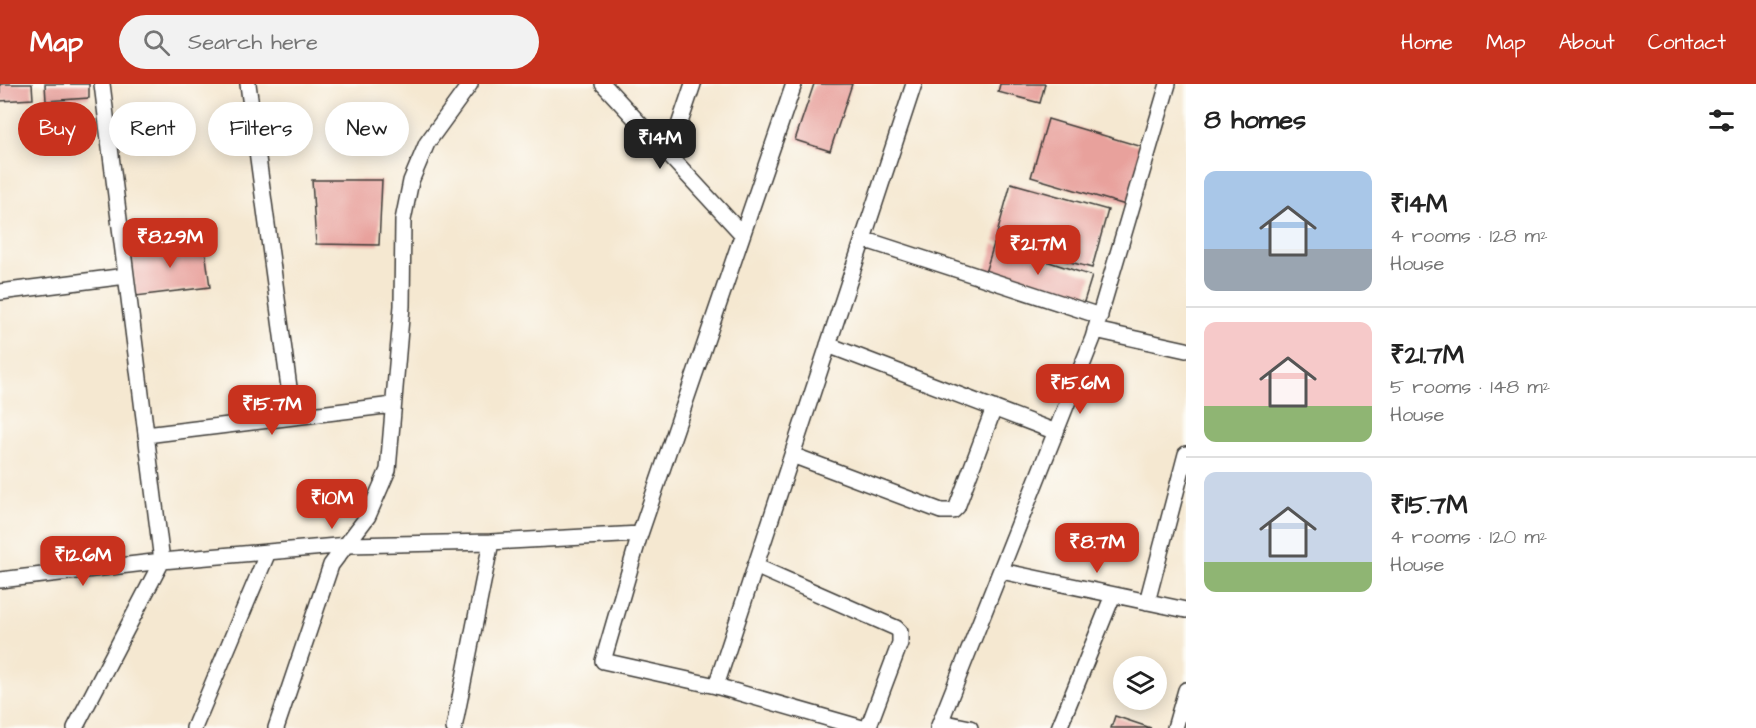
<!DOCTYPE html>
<html lang="en">
<head>
<meta charset="utf-8">
<style>
	body { margin:0; font-family:"Architects Daughter",sans-serif; background:#f2f2f2; color:#222; height:100vh; display:flex; flex-direction:column; font-size:22px; white-space:nowrap }
	* { box-sizing:border-box; margin:0 }
	p { font-size:20px; color:#767676 }
	.icon { flex:none; width:33px; height:33px; fill:none; stroke:currentColor; stroke-width:2; stroke-linecap:round; stroke-linejoin:round }
	.map { position:relative; flex:1; overflow:hidden }
	.sheet { display:flex; flex-direction:column; background:#fff; width:570px }
	.sheet>* { flex:none }
	.top-card { position:absolute; left:18px; top:18px; width:570px; height:54px; display:flex; gap:12px }
	.buttons { position:absolute; left:1113px; top:572px; display:grid; gap:12px }
	.buttons a { display:grid; place-items:center; width:54px; height:54px; border-radius:50%; background:#fff; box-shadow:0 3px 15px #0003; font-size:30px }
	.price { position:absolute; translate:-50% -51px; padding:0 14px; border-radius:12px; background:#c8321e; color:#fff; font-size:20px; line-height:39px; filter:drop-shadow(0 2px 3px #0008) }
	.price::after { content:''; position:absolute; left:50%; top:36px; width:18px; height:14px; margin-left:-9px; background:inherit; clip-path:polygon(0 0,100% 0,50% 100%) }
	.price.current { background:#222; color:#fff }
	ul { padding:0; list-style:none }
	li { display:flex; align-items:center; gap:18px; height:150px; padding:0 18px }
	li+li { border-top:2px solid #e0e0e0 }
	li span { display:grid; place-items:center; flex:none; width:168px; height:120px; border-radius:12px; color:#555 }
	li>.icon { margin-inline-start:auto }
	span .icon { width:72px; height:72px; fill:#fffc; stroke-width:1 }
	li b { font-size:26px }
	h2 { display:flex; justify-content:space-between; align-items:center; height:72px; padding:0 18px; font-size:26px }
	.pill { padding:0 21px; border-radius:27px; background:#fff; box-shadow:0 3px 15px #0003; font-size:21px; line-height:54px }
	.pill.current { background:#c8321e; color:#fff }
	header { display:flex; align-items:center; gap:36px; box-sizing:border-box; height:84px; padding:0 30px; background:#c8321e; color:#fff }
	header strong { font-size:28px }
	nav { display:flex; gap:33px; margin-inline-start:auto; font-size:21px }
	.search { width:420px; height:54px; background:#f2f2f2; display:flex; align-items:center; gap:15px; box-sizing:border-box; padding:0 21px; border-radius:33px; color:#767676; font-size:22px }
	main { display:flex; flex:1; min-height:0 }
	.map>svg:first-child { display:block }
	.building { fill:#e8a19c }
	.lines { fill:none; stroke-linecap:round; stroke-linejoin:round }
	.street-casing { stroke:#3d3b37; stroke-width:18 }
	.street { stroke:#fff; stroke-width:15 }
</style>
</head>
<body>
<header>
<strong>Map</strong>
<div class="search"><svg class="icon" aria-label="search" viewBox="0 0 24 24"><circle cx="10" cy="10" r="6"/><path d="M15 15l6 6"/></svg>Search here</div>
<nav><a>Home</a><a>Map</a><a>About</a><a>Contact</a></nav>
</header>
<main>
<div class="map">
<svg width="1186" height="644" viewBox="0 0 1186 644">
	<rect width="100%" height="100%" fill="#fdfcf7"/>
	<filter id="ink" filterUnits="userSpaceOnUse"><feTurbulence type="fractalNoise" baseFrequency=".0167" numOctaves="2"/><feDisplacementMap in="SourceGraphic" scale="12" xChannelSelector="R" yChannelSelector="G"/><feConvolveMatrix kernelMatrix="1 2 1 2 8 2 1 2 1" color-interpolation-filters="sRGB"/></filter>
	<filter id="wash" filterUnits="userSpaceOnUse"><feTurbulence type="fractalNoise" baseFrequency=".008" numOctaves="4" result="noise"/><feDisplacementMap in="SourceGraphic" scale="24" xChannelSelector="R" yChannelSelector="G"/><feGaussianBlur stdDeviation="1.35" result="paint"/><feColorMatrix in="noise" values="0 0 0 0 0 0 0 0 0 0 0 0 0 0 0 0 0 1.4 0 .05"/><feComposite in="paint" operator="in"/></filter>
	<g filter="url(#wash)">
		<rect width="100%" height="100%" fill="#f5e8d1"/>
		<g id="blocks">
			<path class="building" d="M0 0H32L33 15 0 17Z
				M45 0H89V14L46 17Z
				M814 0H852L830 67 795 56Z
				M1000 0H1045L1040 19 998 8Z
				M1048 35 1146 64 1129 122 1031 93Z
				M312 96H382L379 161 316 160Z
				M1011 99 1108 126 1092 184 995 157Z
				M204 158 210 203 136 212 131 167Z
				M994 160 1092 192 1082 224 984 192Z
				M1115 632 1151 644H1111Z"/>
		</g>
	</g>
	<g filter="url(#ink)">
		<use href="#blocks" fill-opacity="0" stroke="#3d3b37" stroke-width="1.5"/>
		<g class="lines">
			<defs>
				<path id="street" d="M248 0 293 333
					M603 0 742 150
					M669 71 693 0
					M863 155 1100 232
					M0 208 126 192
					M1095 246 1186 266
					M828 261 1056 348
					M146 351 393 321
					M792 371 941 427H953L957 423 994 324
					M640 450 603 577 716 602
					M491 458 640 450 794 0
					M755 482 896 544 900 548V559L868 644
					M1001 487 1186 526
					M0 496 162 477 102 0
					M1147 518 1186 370
					M941 638 970 644
					M75 644 162 477 348 461 491 458 454 644
					M194 644 268 468
					M276 644 331 481 368 432 388 386 402 222 403 136 411 97 427 59 470 0
					M862 644 716 602 914 0
					M938 644 1093 254 1168 0
					M1059 644 1113 511
					M1175 644 1186 606"/>
			</defs>
			<use href="#street" class="street-casing"/>
			<use href="#street" class="street"/>
		</g>
	</g>
</svg>
<div class="buttons">
<a><svg class="icon" aria-label="layers" viewBox="0 0 24 24"><path d="M12 4l9 5-9 5-9-5zM3 14l9 5 9-5"/></svg></a>
</div>
<b class="price current" style="left:660px;top:86px">₹14M</b>
<b class="price" style="left:170px;top:185px">₹8.29M</b>
<b class="price" style="left:1038px;top:192px">₹21.7M</b>
<b class="price" style="left:1080px;top:331px">₹15.6M</b>
<b class="price" style="left:272px;top:352px">₹15.7M</b>
<b class="price" style="left:332px;top:446px">₹10M</b>
<b class="price" style="left:1097px;top:490px">₹8.7M</b>
<b class="price" style="left:83px;top:503px">₹12.6M</b>
<div class="top-card">
<a class="pill current">Buy</a>
<a class="pill">Rent</a>
<a class="pill">Filters</a>
<a class="pill">New</a>
</div>
</div>
<section class="sheet">
<h2>8 homes<svg class="icon" aria-label="filters" viewBox="0 0 24 24"><path d="M4 7h16M4 17h16"/><circle cx="9" cy="7" r="2"/><circle cx="15" cy="17" r="2"/></svg></h2>
<ul>
<li><span style="background:linear-gradient(#a9c7e8 65%,#9aa5b1 0)"><svg class="icon" aria-label="home" viewBox="0 0 24 24"><path d="M3 11l9-7 9 7M6 9v11h12V9"/></svg></span><div><b>₹14M</b><p>4 rooms · 128 m²</p><p>House</p></div></li>
<li><span style="background:linear-gradient(#f6c9c9 70%,#8fb573 0)"><svg class="icon" aria-label="home" viewBox="0 0 24 24"><path d="M3 11l9-7 9 7M6 9v11h12V9"/></svg></span><div><b>₹21.7M</b><p>5 rooms · 148 m²</p><p>House</p></div></li>
<li><span style="background:linear-gradient(#c9d6e8 75%,#8fb573 0)"><svg class="icon" aria-label="home" viewBox="0 0 24 24"><path d="M3 11l9-7 9 7M6 9v11h12V9"/></svg></span><div><b>₹15.7M</b><p>4 rooms · 120 m²</p><p>House</p></div></li>
</ul>
</section>
</main>
</body>
</html>
